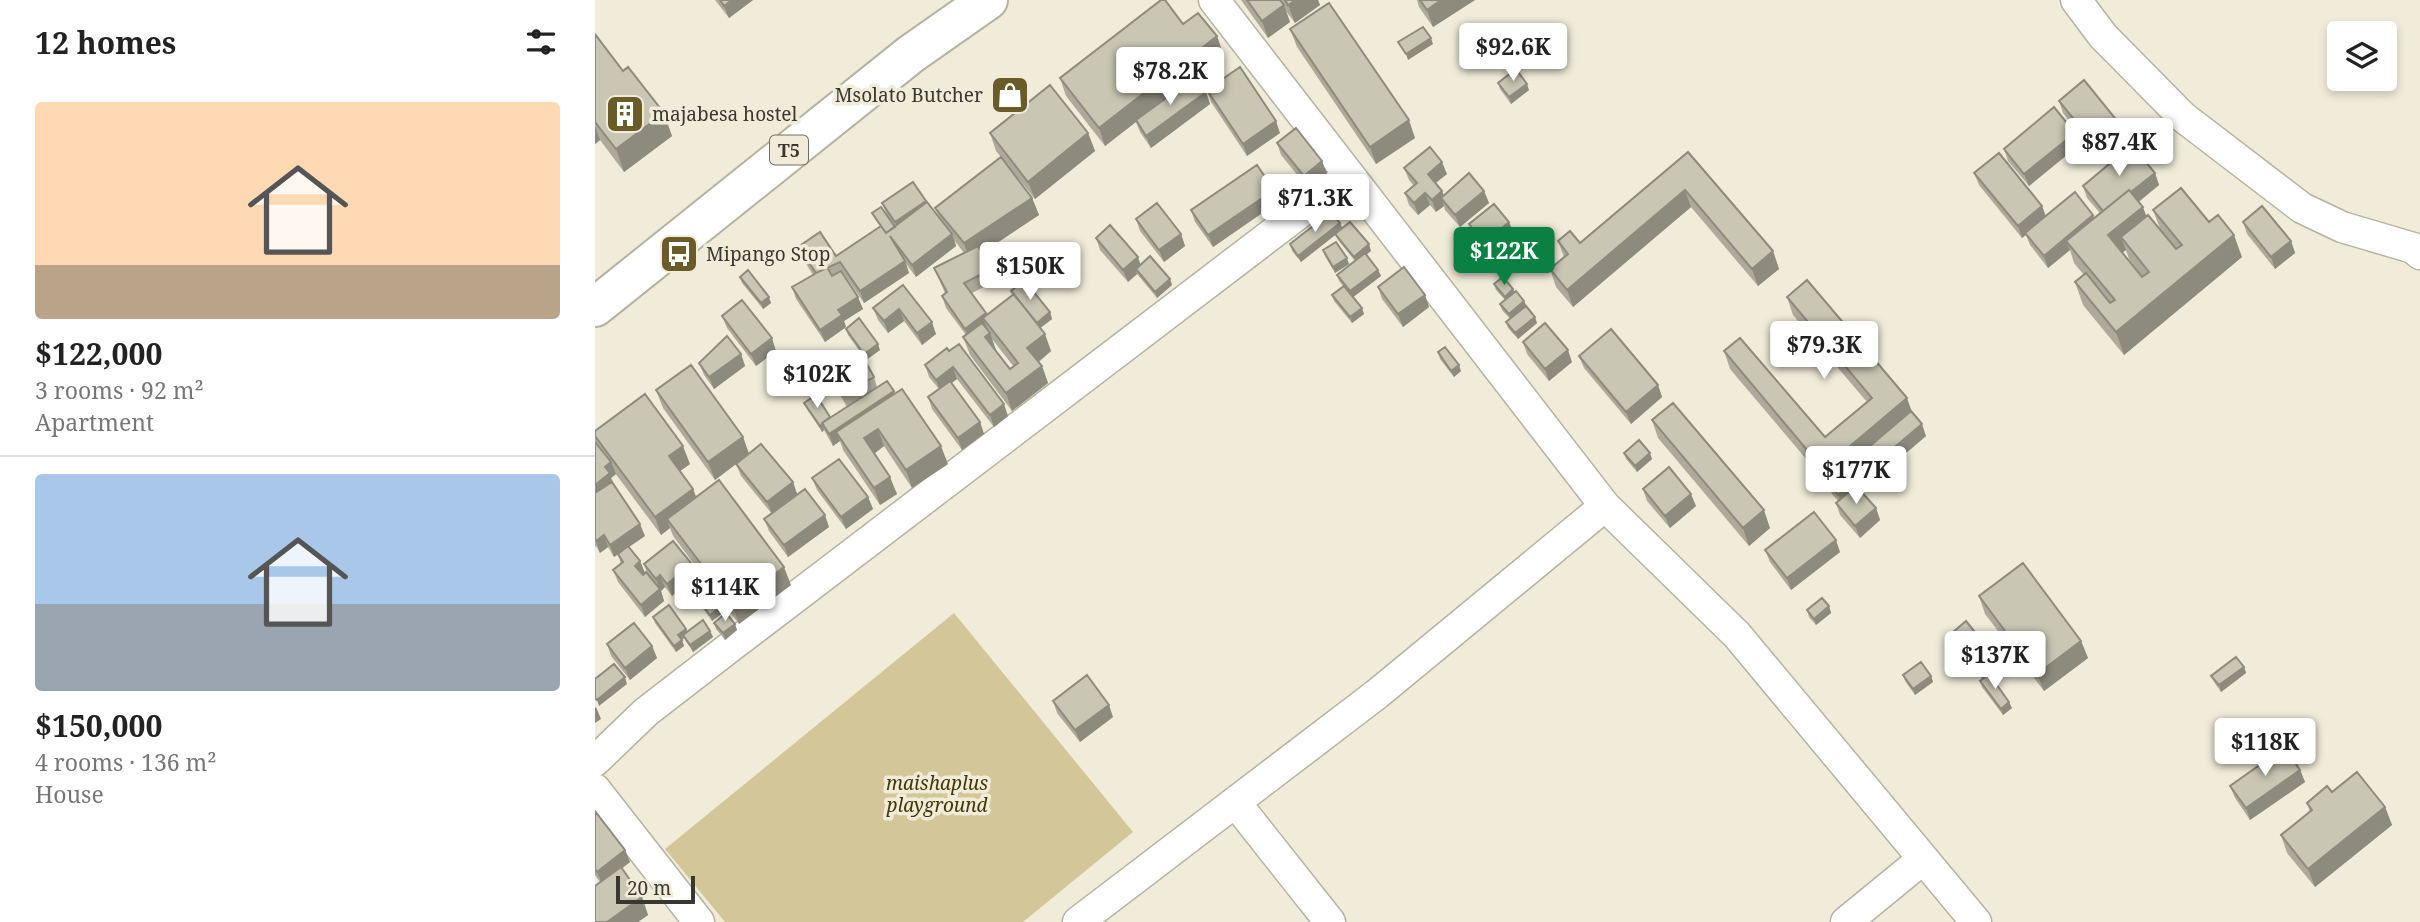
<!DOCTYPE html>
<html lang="en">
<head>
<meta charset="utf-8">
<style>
	body { margin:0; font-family:"Noto Serif",serif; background:#f6f6f6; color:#222; height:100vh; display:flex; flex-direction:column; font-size:26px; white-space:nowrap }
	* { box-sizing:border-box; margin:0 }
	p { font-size:23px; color:#767676 }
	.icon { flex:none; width:38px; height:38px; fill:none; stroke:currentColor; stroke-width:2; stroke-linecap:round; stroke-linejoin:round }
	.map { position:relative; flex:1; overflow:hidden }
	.sheet { display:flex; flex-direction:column; background:#fff; width:595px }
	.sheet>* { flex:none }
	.tools { position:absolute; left:1732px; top:21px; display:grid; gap:14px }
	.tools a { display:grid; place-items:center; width:70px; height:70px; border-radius:7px; background:#fff; box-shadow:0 4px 10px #0003; font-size:35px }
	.scale { position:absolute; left:21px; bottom:18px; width:79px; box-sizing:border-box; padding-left:7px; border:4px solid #383730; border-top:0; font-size:19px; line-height:24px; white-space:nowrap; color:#383730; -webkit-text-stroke:5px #f1ecda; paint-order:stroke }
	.price { position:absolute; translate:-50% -60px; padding:0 16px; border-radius:7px; background:#fff; color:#222; font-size:23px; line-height:46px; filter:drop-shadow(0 2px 4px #0008) }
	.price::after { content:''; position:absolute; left:50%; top:42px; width:21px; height:16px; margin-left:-10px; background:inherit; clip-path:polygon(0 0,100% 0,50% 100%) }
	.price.current { background:#0b8043; color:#fff }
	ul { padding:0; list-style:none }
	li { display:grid; align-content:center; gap:14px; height:371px; padding:0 35px }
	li+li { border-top:2px solid #e0e0e0 }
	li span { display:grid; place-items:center; height:217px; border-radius:7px; color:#555 }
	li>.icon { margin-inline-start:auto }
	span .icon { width:126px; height:126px; fill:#fffc; stroke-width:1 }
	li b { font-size:30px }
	h2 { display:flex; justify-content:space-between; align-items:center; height:84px; padding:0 35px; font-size:30px }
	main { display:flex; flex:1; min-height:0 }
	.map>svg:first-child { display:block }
	.green { fill:#d3c799 }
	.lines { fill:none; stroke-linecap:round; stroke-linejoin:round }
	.minor-casing { stroke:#b6b2a1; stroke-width:33 }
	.highway-casing { stroke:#b6b2a1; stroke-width:42 }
	.minor { stroke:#fff; stroke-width:30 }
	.highway { stroke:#fff; stroke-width:38 }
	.wall { fill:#aeaa9b; fill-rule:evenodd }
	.shaded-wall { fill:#8d8b7e }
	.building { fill:#cac6b4; stroke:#8d8b7e; stroke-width:2 }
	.labels { text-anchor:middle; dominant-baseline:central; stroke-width:7; stroke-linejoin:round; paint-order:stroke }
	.shield { fill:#f1ecda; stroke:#706d63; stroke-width:2 }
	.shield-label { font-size:18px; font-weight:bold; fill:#383730 }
	.poi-label { font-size:19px; fill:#383730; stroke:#f1ecda; text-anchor:start }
	.park-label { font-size:19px; font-style:italic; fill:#423604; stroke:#f1ecda }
</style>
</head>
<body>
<main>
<section class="sheet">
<h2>12 homes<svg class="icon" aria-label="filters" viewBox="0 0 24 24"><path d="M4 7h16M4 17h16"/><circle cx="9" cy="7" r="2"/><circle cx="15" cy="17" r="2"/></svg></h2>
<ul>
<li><span style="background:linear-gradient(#ffd9b3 75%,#b9a48a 0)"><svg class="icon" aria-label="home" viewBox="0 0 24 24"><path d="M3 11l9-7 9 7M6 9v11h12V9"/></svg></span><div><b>$122,000</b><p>3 rooms · 92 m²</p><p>Apartment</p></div></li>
<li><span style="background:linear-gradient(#a9c7e8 60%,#9aa5b1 0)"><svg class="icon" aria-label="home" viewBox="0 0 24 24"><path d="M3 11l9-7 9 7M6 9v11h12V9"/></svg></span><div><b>$150,000</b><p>4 rooms · 136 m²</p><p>House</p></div></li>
</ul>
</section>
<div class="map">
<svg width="1825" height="922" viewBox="0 0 1825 922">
	<rect width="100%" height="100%" fill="#f1ecda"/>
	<path class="green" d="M359 613 538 832 428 922H130L70 849Z"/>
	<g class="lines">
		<defs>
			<path id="minor" d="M619 0 1010 506 1142 635 1381 922
				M1481 0 1508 36 1588 117 1707 208 1747 227 1818 248 1825 254
				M0 761 51 712 139 644 753 176
				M0 789 104 922
				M640 802 735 922
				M483 922 782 694 1010 506
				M1251 922 1328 859"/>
			<path id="highway" d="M0 307 316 54 393 0"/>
		</defs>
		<use href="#minor" class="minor-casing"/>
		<use href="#highway" class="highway-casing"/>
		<use href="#minor" class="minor"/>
		<use href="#highway" class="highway"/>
	</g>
	<path class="wall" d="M120 0H158L134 18Z
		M646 0H723L725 5 700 23 690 10 695 22 673 38Z
		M822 0H880L838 27 824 7Z
		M588 24 622 36 628 54 574 96 611 92 615 104 556 148 545 132 541 122 510 146 471 96 465 78Z
		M695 29 820 138 781 164 702 47Z
		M0 34 77 136 29 172 5 140 0 144Z
		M903 83 934 90 916 104 905 89Z
		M612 90 685 133 652 156 616 102Z
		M1464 101 1529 135 1503 156 1468 113Z
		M395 133H493L500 151 440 199 401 151Z
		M682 143 732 173 713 188 686 155Z
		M1484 145 1434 186 1413 161 1409 149Z
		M1093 152 1178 251 1184 269 1163 286 1096 207 978 307 961 287 955 269 969 257 963 241 985 243Z
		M809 168 852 174 840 183 847 191 849 195 889 191 894 203 865 227 850 210 849 206 841 212 835 205 823 215 814 205 810 193 819 186 814 180Z
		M1379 173 1447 206 1451 216 1498 215 1499 218 1505 213 1492 198 1488 186 1560 173 1564 185 1544 202 1551 216 1566 231 1558 210 1614 222 1647 257 1529 355 1488 305 1480 282 1489 275 1479 263 1475 250 1453 268 1435 245 1431 235 1427 238 1384 185ZM1531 250 1534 259 1547 277 1527 253Z
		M437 198 444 215 386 253 395 270 399 282 377 293 392 315 417 295 416 291 455 312 457 319 445 328 456 351 444 362 447 366 453 383 417 411 375 355 368 337 371 335 351 308 347 296 350 293 339 268 369 253 360 241 361 246 321 277 311 264 314 273 269 303 249 274H248L268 309 249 321 251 327 230 342 201 299 197 287 218 275 208 259 203 247 241 256 285 226 280 219 277 213 300 227 292 215 287 203H331L344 217 340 208ZM397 339 419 367 415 369 401 351Z
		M683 202 618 247 600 222 596 210Z
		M541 219 586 234 590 246 569 262 545 231Z
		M1648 222 1696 241 1700 253 1680 269 1652 234Z
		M874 224 919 234 894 255 878 236Z
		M747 228 776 251 771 254 783 270 786 276 758 297 767 308 769 314 757 323 739 301 737 295 748 286 744 281 742 275 760 261 743 240 740 234 706 262 697 251 695 244Z
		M501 238 545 264 575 279 577 285 562 298 542 274 533 282 505 250Z
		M728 250 754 264 740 273 730 256Z
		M145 277 176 303 168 309 147 283Z
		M899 284 919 292 929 301 931 306 942 323 923 339 913 328 911 322 915 319 907 310 905 304 910 300 901 290Z
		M308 285 341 334 327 345 309 321 293 333 283 320 278 308Z
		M783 287 830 295 834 307 808 327 787 299Z
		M1192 297 1317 413 1331 436 1266 491 1281 508 1285 520 1265 538 1245 515 1241 503 1243 501 1237 494 1234 486 1135 369 1129 351 1230 437 1272 402 1198 315Z
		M127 316 181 351 161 366 132 328Z
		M251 329 285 350 271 360 253 335Z
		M928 342 977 362 954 381 932 354Z
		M352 348 413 416 399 427 362 379 356 383 385 422 389 434 367 450 337 409 333 397 344 389 334 377 330 365Z
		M843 352 866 371 859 377 845 359Z
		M146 354 150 366 119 389 109 375 104 363Z
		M984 356 1063 385 1067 397 1036 424 989 368Z
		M235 372 279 377 282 387 300 394 353 464 317 488 289 446 280 453 302 494 285 505 248 450 245 441 238 446 229 430 227 432 212 409 209 403 235 417 252 407 239 384Z
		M61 390 148 437 154 454 198 482 202 494 180 511 234 527 193 557 174 531 169 519 177 514 146 476 141 464 120 480 68 408Z
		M1057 420 1175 528 1154 546 1063 438Z
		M0 431 95 464 85 471 98 489 101 497 196 585 144 624 78 536 75 528 66 535 20 473 21 474 16 478 19 485 50 536 34 547 45 561 50 573H52L49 564 101 576 77 596 70 587 66 591 69 601 50 617 23 582 18 570 26 564 23 554 19 557 13 547 5 553 1 546 0 547V442L1 444 0 440Z
		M1029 453 1057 459 1042 472 1031 459Z
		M217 478 273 497 278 509 251 529 222 490Z
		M1048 489 1101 506 1075 528 1052 501Z
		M1170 550 1245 552 1196 590 1175 562Z
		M95 584 115 591 128 604 130 611 117 621 106 606 104 599 97 590Z
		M1384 596 1486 641 1493 658 1449 691 1390 614Z
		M1234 606 1236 613 1221 625 1214 617 1212 610Z
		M58 617 91 629 92 632 115 631 118 637 98 652 89 638 87 640 89 646 81 652 60 623Z
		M119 623 140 624 142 630 130 640 121 629Z
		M1356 634 1404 669 1395 676 1417 708 1408 715 1387 687 1385 681 1387 679 1360 646Z
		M12 644 57 646 62 658 35 680 16 656Z
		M1649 667 1651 673 1626 692 1619 682 1616 676Z
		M1308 675 1336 676 1338 682 1320 695 1310 681Z
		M458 701 518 717 485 742 462 713Z
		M1705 770 1710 782 1655 820 1640 798 1635 786Z
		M1737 792 1790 807 1797 825 1720 887 1692 853 1686 835 1715 812 1712 803Z
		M0 811 30 850 35 862 27 868 47 897 53 915 43 922H0L5 882 0 875Z"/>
	<path class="shaded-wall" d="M137 0H158L134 18 129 6Z
		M701 0H723L725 5 700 23 693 5Z
		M846 0H880L838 27 832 10Z
		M689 5 695 22 673 38 667 21Z
		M622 36 628 54 510 146 504 128Z
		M836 38 838 44 813 60 811 54Z
		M932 84 934 90 916 104 914 97Z
		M611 92 615 104 556 148 551 136Z
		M69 113 77 136 29 172 21 149Z
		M814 120 820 138 781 164 775 147Z
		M681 121 685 133 652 156 648 144Z
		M1524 123 1529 135 1503 156 1499 144Z
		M0 126 5 140 0 144Z
		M493 133 500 151 440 199 433 182Z
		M1480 133 1484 145 1434 186 1429 174Z
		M727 161 732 173 713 188 709 176Z
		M847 162 852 174 837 186 833 174Z
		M1560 173 1564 185 1514 225 1510 213Z
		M679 190 683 202 618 247 613 235Z
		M1090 190 1096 207 978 307 972 290Z
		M847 191 851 203 846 198 849 206 841 212 837 200Z
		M889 191 894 203 865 227 860 215Z
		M830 193 835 205 823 215 819 203Z
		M437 198 444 215 375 261 369 243Z
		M331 201 335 213 305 234 300 222Z
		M1447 206 1451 218 1427 238 1423 226Z
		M1548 207 1556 229 1526 237 1531 250 1521 258 1513 235Z
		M1498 215 1503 227 1471 241 1475 250 1453 268 1449 256Z
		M914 222 919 234 894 255 889 243Z
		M745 223 748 229 706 262 703 256Z
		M357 234 361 246 321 277 317 265Z
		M586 234 590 246 569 262 564 250Z
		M1639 235 1647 257 1529 355 1521 332Z
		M1696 241 1700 253 1680 269 1676 257Z
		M774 244 776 251 761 263 759 257Z
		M1178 251 1184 269 1163 286 1157 269Z
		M543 257 547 269H541L542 274 533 282 528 270Z
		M752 258 754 264 740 273 738 267Z
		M310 261 314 273 269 303 265 291Z
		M783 270 786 276 757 298 755 291Z
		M575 279 577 285 562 298 560 292Z
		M918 289 921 295 912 303 910 297Z
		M830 295 834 307 808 327 803 314Z
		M174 297 176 303 168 309 166 303Z
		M263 297 268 309 249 321 251 327 230 342 225 330 243 310Z
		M929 301 932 307 916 321 914 314Z
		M767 308 769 314 757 323 755 317Z
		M304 309 309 321 293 333 289 321Z
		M455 312 457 319 444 329 442 323Z
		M391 313 395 325 388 318 392 328 375 341 370 329Z
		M940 317 942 323 923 339 920 333Z
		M337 322 341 334 327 345 322 333Z
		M395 333 401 350 396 354 390 337Z
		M450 334 456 351 439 365 432 348Z
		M177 338 181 351 161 366 156 354Z
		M283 344 285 350 271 360 269 354Z
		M973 350 977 362 954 381 950 369Z
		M146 354 150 366 119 389 114 377Z
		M864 365 866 371 859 377 856 371Z
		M447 366 453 383 417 411 411 393Z
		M358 367 362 379 345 392 341 380Z
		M1063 385 1067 397 1036 424 1031 412Z
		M299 391 303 403 241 432 245 441 238 446 234 434Z
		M1312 398 1318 415 1233 482 1228 469Z
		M409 404 413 416 399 427 395 415Z
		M385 422 389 434 367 450 363 438Z
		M227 424 229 430 227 432 225 426Z
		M1327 424 1331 436 1248 507 1243 495Z
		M283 429 289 446 276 456 269 438Z
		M148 437 154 454 120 480 113 462Z
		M88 446 95 464 81 474 74 456Z
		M346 446 353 464 317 488 311 470Z
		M1055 453 1057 459 1042 472 1040 466Z
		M16 462 21 474 16 478 19 485 0 500V485L10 467Z
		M295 477 302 494 285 505 279 488Z
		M198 482 202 494 177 514 172 502Z
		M98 489 105 507 72 519 75 528 66 535 60 517Z
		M1096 494 1101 506 1075 528 1070 516Z
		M273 497 278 509 251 529 246 517Z
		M1281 508 1285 520 1265 538 1260 526Z
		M1169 510 1175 528 1154 546 1148 528Z
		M230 515 234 527 193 557 189 545Z
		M45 524 50 536 19 557 15 545Z
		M9 535 13 547 5 553 1 541Z
		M1241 540 1245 552 1196 590 1192 578Z
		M45 561 50 573 45 578 40 566Z
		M97 564 101 576 77 596 72 584Z
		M189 567 196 585 144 624 138 606Z
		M65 575 70 587 66 591 69 601 50 617 46 605 64 589 61 579Z
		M114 587 116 593 106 601 103 595Z
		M128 604 130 611 117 621 115 615Z
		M1234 606 1236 613 1221 625 1219 619Z
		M140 624 142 630 130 640 128 633Z
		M91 629 93 635H88L89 638 87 640 89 646 81 652 79 646 83 635Z
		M115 631 118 637 98 652 95 645Z
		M1486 641 1493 658 1449 691 1442 674Z
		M57 646 62 658 35 680 30 668Z
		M1400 657 1404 669 1389 682 1384 669Z
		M1649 667 1651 673 1626 692 1624 685Z
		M1336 676 1338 682 1320 695 1318 689Z
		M30 677 32 684 4 706 2 700Z
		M1414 702 1417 708 1408 715 1406 709Z
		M514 705 518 717 485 742 480 730Z
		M1 707 6 719 0 723V708Z
		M1705 770 1710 782 1655 820 1651 808Z
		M1790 807 1797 825 1720 887 1713 869Z
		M30 850 35 862 7 884 2 872Z
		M47 897 53 915 43 922H12Z"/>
	<path class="building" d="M125 0H137L129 6Z
		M566 0H570L588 24 603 13 622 36 504 128 465 78Z
		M652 0H685L689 5 667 21Z
		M690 0H701L693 5Z
		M825 0H846L832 10Z
		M734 3 814 120 775 147 695 29Z
		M828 27 836 38 811 54 803 42Z
		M0 34 28 71 33 67 69 113 21 149 0 122Z
		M645 67 681 121 648 144 612 90Z
		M921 69 932 84 914 97 903 83Z
		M599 78 611 92 551 136 541 120Z
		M1489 80 1524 123 1499 144 1464 101Z
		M455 85 493 133 433 182 395 133Z
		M1459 107 1480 133 1429 174 1409 149Z
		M701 128 727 161 709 176 682 143Z
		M1537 145 1560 173 1536 192 1534 190 1508 211 1488 186Z
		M835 147 847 162 833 174 847 191 837 200 830 193 819 203 810 193 822 183 809 168Z
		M1093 152 1178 251 1157 269 1090 190 972 290 955 269 973 254 963 241 975 231 985 243Z
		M1404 153 1447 206 1423 226 1379 173Z
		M406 157 437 198 369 243 340 208Z
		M662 165 679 190 613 235 596 210Z
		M874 173 889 191 860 215 846 198Z
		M318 182 331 201 300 222 287 203Z
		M1586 188 1614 222 1623 215 1639 235 1521 332 1480 282 1491 273 1515 303 1520 300 1471 241 1534 190 1548 207 1513 235 1547 277 1554 272 1526 237 1553 215 1581 249 1587 245 1558 210Z
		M1480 192 1498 215 1449 256 1430 233Z
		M332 202 357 234 317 265 295 236 310 261 265 291 245 262 221 273 203 247 225 232 241 256 286 226 291 233Z
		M562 203 586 234 564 250 541 219Z
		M899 204 914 222 889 243 874 224Z
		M1667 206 1696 241 1676 257 1648 222Z
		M286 207 300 227 291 233 277 213Z
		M736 212 745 223 703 256 695 244Z
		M755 222 774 244 759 257 740 234Z
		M515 225 543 257 528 270 501 238Z
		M741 242 752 258 738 267 728 250Z
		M383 246 395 270 369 283 391 313 370 329 347 296 352 292 339 268Z
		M770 253 783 270 755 291 742 275Z
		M555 256 575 279 560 292 541 269Z
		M232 267 237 276 246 271 263 297 243 310 247 315 225 330 197 287Z
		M809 267 830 295 803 314 783 287Z
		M153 270 174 297 166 303 145 277Z
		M908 277 918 289 910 297 899 284Z
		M429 280 455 312 442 323 416 291Z
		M1212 280 1312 398 1228 469 1129 351 1145 338 1230 437 1277 398 1192 297Z
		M308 285 337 322 322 333 304 309 289 321 278 308Z
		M749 286 767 308 755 317 737 295Z
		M921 291 929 301 914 314 905 304Z
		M419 294 450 334 432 348 447 366 411 393 368 337 387 323 395 333 390 337 415 369 423 363 388 318Z
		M147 300 177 338 156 354 127 316Z
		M931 306 940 317 920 333 911 322Z
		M264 318 283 344 269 354 251 329Z
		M950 323 973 350 950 369 928 342Z
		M1016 329 1063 385 1031 412 984 356Z
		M132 336 146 354 114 377 104 363Z
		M364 344 409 404 395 415 358 367 341 380 330 365 352 348 354 351Z
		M850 347 864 365 856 371 843 352Z
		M266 354 279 377 248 395 235 372Z
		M96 365 148 437 113 462 61 390Z
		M292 381 299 391 234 434 227 423Z
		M355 381 385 422 363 438 333 397Z
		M307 389 346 446 311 470 283 429 269 438 295 477 279 488 241 432Z
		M50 394 88 446 74 456 98 489 60 517 0 436V431Z
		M221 395 235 417 227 423 228 424 225 426 209 403Z
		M1078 403 1169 510 1148 528 1057 420Z
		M1316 411 1327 424 1243 495 1233 482Z
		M1044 440 1055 453 1040 466 1029 453Z
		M0 442 16 462 10 467 15 473 0 485Z
		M166 444 198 482 172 502 141 464Z
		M244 459 273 497 246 517 217 478Z
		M1074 467 1096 494 1070 516 1048 489Z
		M124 480 189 567 138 606 72 519Z
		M17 482 45 524 15 545 9 535 1 541 0 539V493Z
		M1261 486 1281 508 1260 526 1241 503Z
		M210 489 230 515 189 545 169 519Z
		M1219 512 1241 540 1192 578 1170 550Z
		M78 541 97 564 72 584 65 575 61 579 49 564Z
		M33 546 45 561 40 566 48 575 51 572 65 589 46 605 18 570 28 562 23 554Z
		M1428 563 1486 641 1442 674 1384 596Z
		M105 576 114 587 103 595 95 584Z
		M117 590 128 604 115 615 104 600Z
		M1227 598 1234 606 1219 619 1212 610Z
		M74 605 91 629 83 635 87 640 79 646 58 617Z
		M131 613 140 624 128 633 119 623Z
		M108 620 115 631 95 645 88 635Z
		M1371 621 1400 657 1384 669 1356 634Z
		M39 623 57 646 30 668 12 644Z
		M1641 657 1649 667 1624 685 1616 676Z
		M1326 662 1336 676 1318 689 1308 675Z
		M19 664 30 677 2 700 0 698V679Z
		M1394 674 1414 702 1406 709 1385 681Z
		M492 675 514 705 480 730 458 701Z
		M1690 747 1705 770 1651 808 1635 786Z
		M1762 772 1790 807 1713 869 1686 835 1717 810 1712 803 1732 786 1737 792Z
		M0 811 30 850 2 872 0 869Z
		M26 867 47 897 12 922H0V886Z"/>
	<defs>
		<symbol id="shop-square" viewBox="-11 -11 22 22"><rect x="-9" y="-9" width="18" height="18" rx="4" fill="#695c29" stroke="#f1ecda"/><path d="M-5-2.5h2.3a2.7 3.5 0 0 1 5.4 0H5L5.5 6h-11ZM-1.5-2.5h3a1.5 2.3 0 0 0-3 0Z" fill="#fff"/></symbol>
		<symbol id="building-square" viewBox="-11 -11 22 22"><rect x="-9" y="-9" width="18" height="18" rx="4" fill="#695c29" stroke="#f1ecda"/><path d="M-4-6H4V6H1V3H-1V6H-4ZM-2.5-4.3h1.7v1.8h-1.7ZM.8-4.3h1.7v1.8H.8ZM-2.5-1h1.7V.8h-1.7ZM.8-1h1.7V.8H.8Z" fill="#fff"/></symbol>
		<symbol id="bus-square" viewBox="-11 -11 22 22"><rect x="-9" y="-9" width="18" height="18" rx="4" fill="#695c29" stroke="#f1ecda"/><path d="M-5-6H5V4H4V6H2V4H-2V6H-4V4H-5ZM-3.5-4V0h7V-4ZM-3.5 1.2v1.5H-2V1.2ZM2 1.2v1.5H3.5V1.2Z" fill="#fff"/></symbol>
	</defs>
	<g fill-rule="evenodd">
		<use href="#shop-square" x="393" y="73" width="44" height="44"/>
		<use href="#building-square" x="8" y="92" width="44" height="44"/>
		<use href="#bus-square" x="62" y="232" width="44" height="44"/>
	</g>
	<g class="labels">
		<rect class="shield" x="175" y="135.5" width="38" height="29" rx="5"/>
		<g class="shield-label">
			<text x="194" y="150">T5</text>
		</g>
		<g class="poi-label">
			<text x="388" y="95" text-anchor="end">Msolato Butcher</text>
			<text x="57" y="114">majabesa hostel</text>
			<text x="111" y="254">Mipango Stop</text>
		</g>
		<g class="park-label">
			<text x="342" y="783">maishaplus<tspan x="342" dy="22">playground</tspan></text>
		</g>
	</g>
</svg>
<div class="tools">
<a><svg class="icon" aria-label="layers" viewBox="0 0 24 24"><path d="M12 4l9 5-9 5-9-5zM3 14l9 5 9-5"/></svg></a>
</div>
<div class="scale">20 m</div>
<b class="price" style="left:918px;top:83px">$92.6K</b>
<b class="price" style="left:575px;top:107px">$78.2K</b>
<b class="price" style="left:1524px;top:178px">$87.4K</b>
<b class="price" style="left:720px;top:234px">$71.3K</b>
<b class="price current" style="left:909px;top:287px">$122K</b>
<b class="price" style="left:435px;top:302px">$150K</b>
<b class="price" style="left:1229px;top:381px">$79.3K</b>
<b class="price" style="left:222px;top:410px">$102K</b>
<b class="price" style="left:1261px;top:506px">$177K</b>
<b class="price" style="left:130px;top:623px">$114K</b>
<b class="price" style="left:1400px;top:691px">$137K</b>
<b class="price" style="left:1670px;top:778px">$118K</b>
</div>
</main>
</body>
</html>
